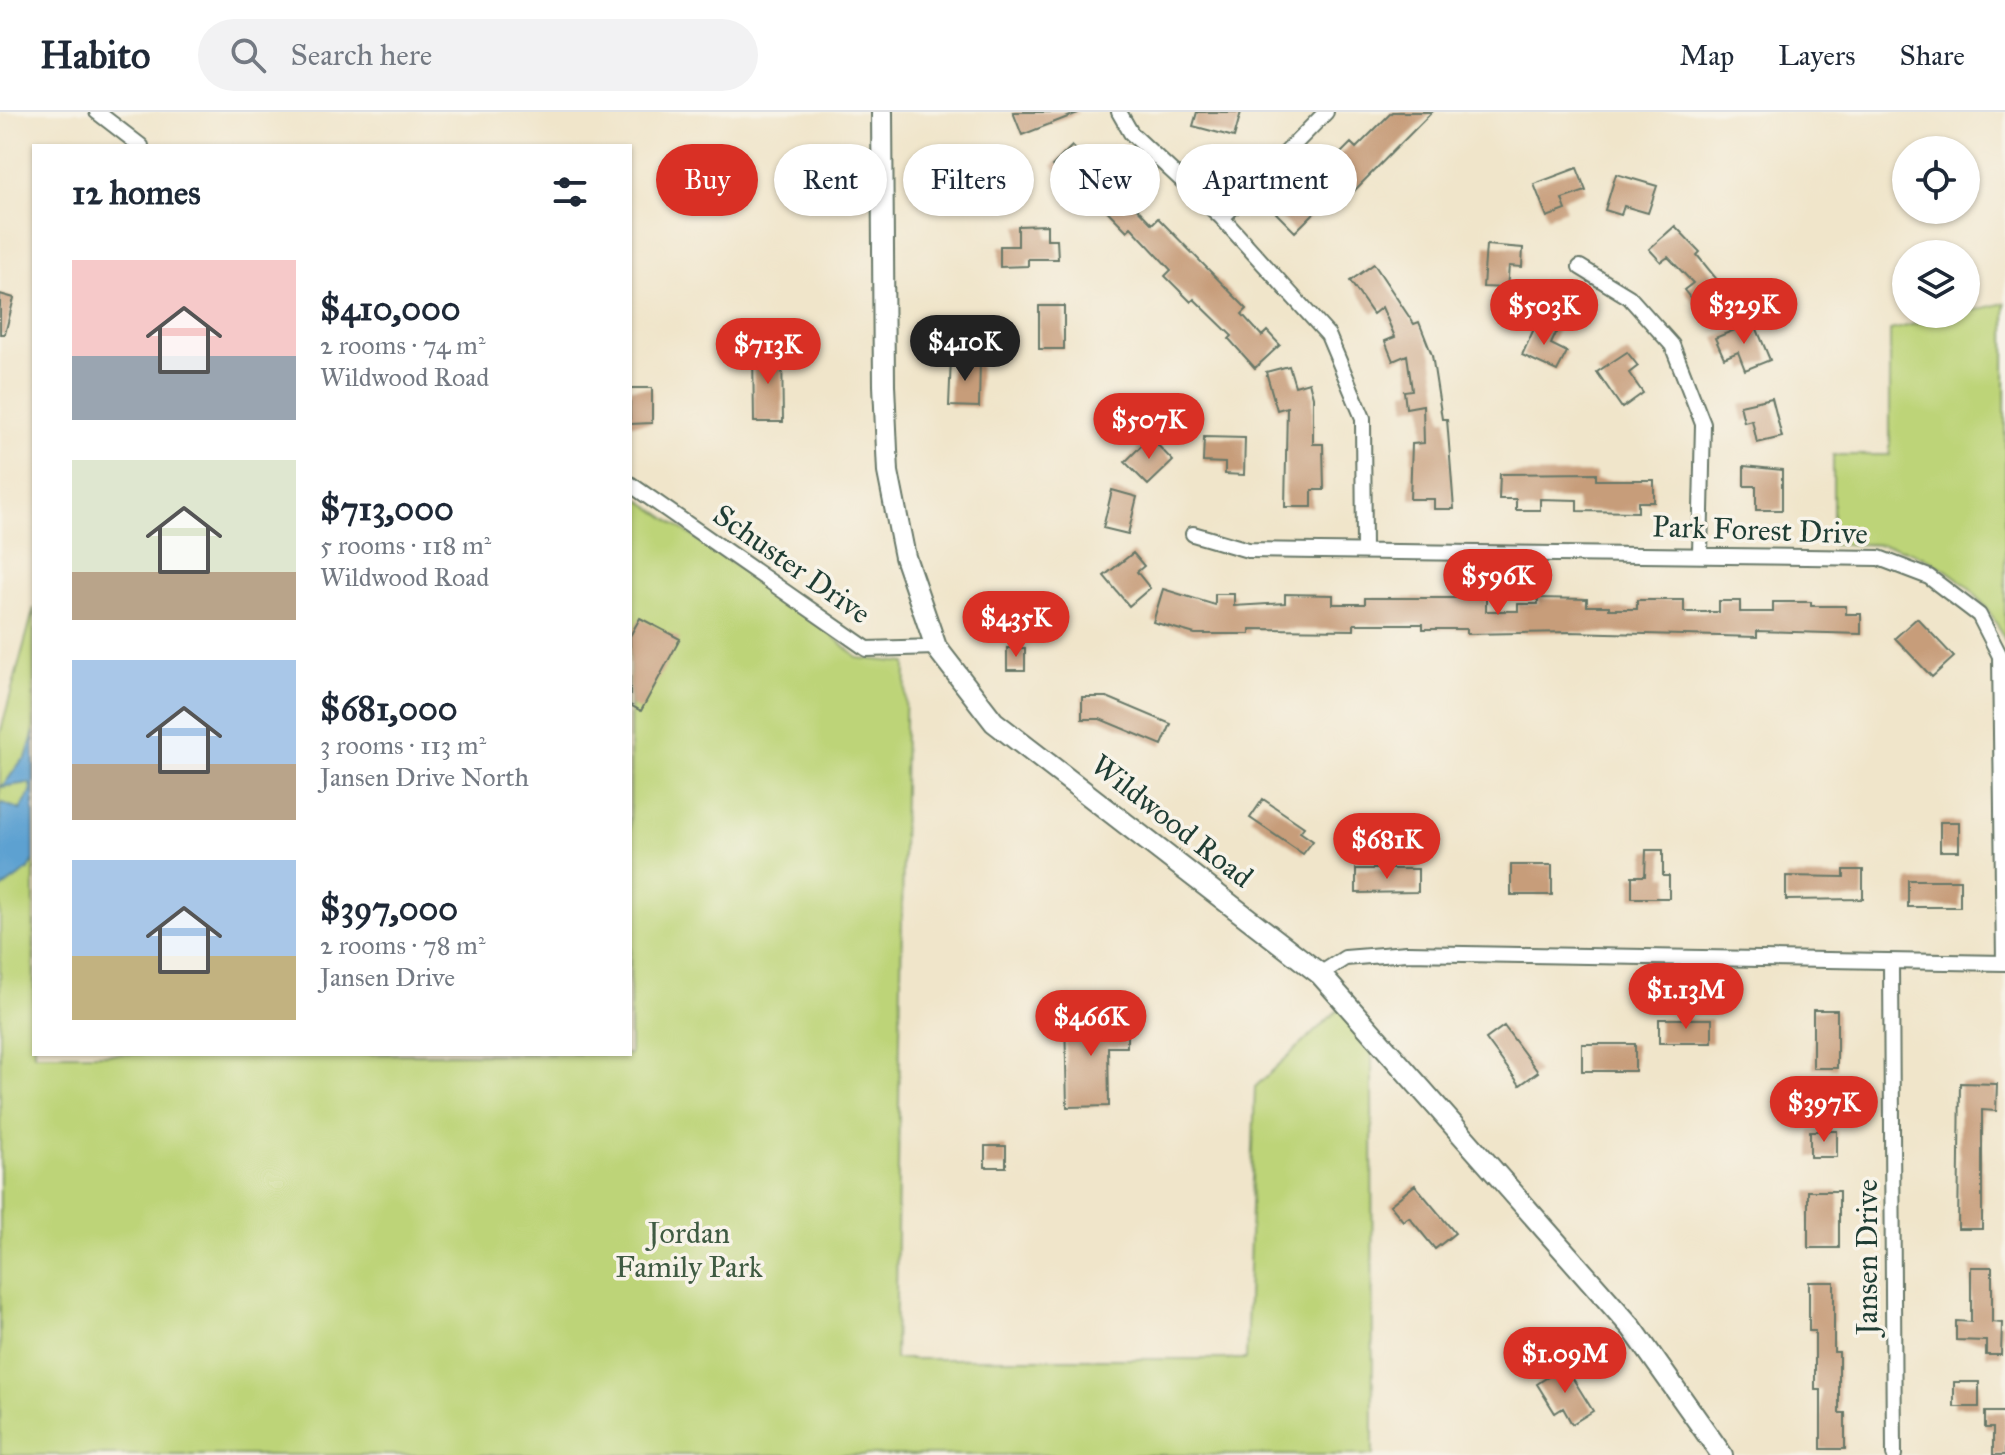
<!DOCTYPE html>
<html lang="en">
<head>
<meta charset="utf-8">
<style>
	body { margin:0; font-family:"IM FELL Great Primer",serif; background:#f2f2f3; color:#1f2937; height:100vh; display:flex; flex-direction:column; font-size:30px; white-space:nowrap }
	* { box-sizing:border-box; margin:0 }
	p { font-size:26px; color:#747a83 }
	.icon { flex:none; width:44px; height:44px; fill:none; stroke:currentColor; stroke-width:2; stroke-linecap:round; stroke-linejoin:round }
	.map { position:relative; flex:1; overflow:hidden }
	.panel { position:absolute; left:32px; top:32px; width:600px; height:912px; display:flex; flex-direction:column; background:#fff; border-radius:0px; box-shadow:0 2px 6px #0004 }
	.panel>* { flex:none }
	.top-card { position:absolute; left:656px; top:32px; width:760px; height:72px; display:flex; gap:16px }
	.fabs { position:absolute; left:1892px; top:24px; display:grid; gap:16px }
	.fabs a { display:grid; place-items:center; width:88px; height:88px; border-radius:50%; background:#fff; box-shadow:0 2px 6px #0004; font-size:40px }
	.price { position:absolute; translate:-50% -68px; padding:0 18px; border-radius:28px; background:#d93025; color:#fff; font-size:26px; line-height:52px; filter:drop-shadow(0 2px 4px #0008) }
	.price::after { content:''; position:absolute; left:50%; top:48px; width:24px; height:18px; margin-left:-12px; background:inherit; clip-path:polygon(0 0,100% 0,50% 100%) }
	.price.on { background:#222; color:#fff }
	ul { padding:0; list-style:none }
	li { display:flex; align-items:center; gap:24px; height:200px; padding:0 40px }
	li span { display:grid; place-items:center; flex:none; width:224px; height:160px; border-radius:0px; color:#555 }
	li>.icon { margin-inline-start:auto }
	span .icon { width:96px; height:96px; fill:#fffc; stroke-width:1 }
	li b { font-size:34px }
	h2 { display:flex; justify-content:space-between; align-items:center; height:96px; padding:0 40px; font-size:34px }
	.tag { padding:0 28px; border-radius:36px; background:#fff; box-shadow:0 2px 6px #0004; font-size:28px; line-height:72px }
	.tag.on { background:#d93025; color:#fff }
	header { display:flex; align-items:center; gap:48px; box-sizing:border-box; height:112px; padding:0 40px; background:#fff; border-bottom:2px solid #e0e1e3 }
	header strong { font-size:38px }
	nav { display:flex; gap:44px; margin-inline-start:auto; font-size:28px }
	.search { width:560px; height:72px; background:#f2f2f3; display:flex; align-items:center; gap:20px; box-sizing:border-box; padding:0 28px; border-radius:44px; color:#747a83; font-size:30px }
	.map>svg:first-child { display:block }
	.green { fill:#bdd478; stroke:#6e8856; stroke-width:2 }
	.water { fill:#5da1d1; stroke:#3e6f82; stroke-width:2 }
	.building { fill:#c79d7a }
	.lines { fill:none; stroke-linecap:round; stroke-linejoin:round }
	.street-casing { stroke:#687868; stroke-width:18 }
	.secondary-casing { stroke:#687868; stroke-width:24 }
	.street { stroke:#fff; stroke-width:14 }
	.secondary { stroke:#fff; stroke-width:20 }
	.labels { text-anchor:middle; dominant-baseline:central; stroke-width:7; stroke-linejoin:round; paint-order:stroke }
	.street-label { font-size:30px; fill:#1f3d34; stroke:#f7f3e8 }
	.park-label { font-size:30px; fill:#3f5b42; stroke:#f7f3e8 }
</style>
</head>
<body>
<header>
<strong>Habito</strong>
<div class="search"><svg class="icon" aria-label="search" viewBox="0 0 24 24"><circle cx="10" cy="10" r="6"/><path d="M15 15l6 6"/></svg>Search here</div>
<nav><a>Map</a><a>Layers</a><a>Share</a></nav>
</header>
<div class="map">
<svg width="2005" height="1343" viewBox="0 0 2005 1343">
	<rect width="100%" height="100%" fill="#f7f3e8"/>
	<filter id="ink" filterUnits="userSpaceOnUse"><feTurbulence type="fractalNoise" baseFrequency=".0125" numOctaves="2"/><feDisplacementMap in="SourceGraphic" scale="16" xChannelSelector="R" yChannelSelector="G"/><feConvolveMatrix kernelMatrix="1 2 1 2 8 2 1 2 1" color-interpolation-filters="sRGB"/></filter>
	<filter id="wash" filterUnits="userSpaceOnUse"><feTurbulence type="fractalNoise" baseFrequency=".006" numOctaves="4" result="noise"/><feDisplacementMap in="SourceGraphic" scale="32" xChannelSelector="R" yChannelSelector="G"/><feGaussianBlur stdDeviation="1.8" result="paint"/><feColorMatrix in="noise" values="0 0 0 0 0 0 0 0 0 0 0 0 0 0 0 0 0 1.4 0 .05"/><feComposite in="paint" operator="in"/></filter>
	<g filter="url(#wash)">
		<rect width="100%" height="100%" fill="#f0e5ca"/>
		<path class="green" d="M2005 191V530C1987 483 1944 448 1895 435 1876 430 1853 433 1833 433V343H1890V218Z
			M630 381 812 506 858 546 906 551 895 1247H1246L1255 975 1339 897 1372 934 1373 1343H0V622L34 496V942H630Z"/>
		<path class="water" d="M34 620V748L29 757 0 778V694L3 691 20 698 31 680 30 671 0 675C12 667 14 653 26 646Z"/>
		<g id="blocks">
			<path class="building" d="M1013 0H1078V1L1022 23Z
				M1197 0H1241L1234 25 1193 14Z
				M1392 0H1432L1349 84 1340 75 1295 120 1276 101 1308 68 1316 76 1344 50 1338 44 1351 31 1356 36Z
				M1072 34 1084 46 1092 37 1132 78 1125 84 1152 112 1158 106 1247 197 1242 202 1262 224 1267 219 1280 233 1255 256 1229 227 1232 224 1194 187 1191 190 1165 164 1171 158 1131 115 1127 119 1083 74 1078 79 1052 54Z
				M1577 56 1586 79 1562 87 1566 98 1547 105 1534 72Z
				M1616 62 1657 74 1648 101 1624 94 1621 103 1605 98Z
				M1047 113V127H1057L1058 147H1028V154L1000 155V134H1018V114Z
				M1675 114 1700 140 1697 143 1736 191 1711 212 1684 178 1693 171 1668 145 1661 150 1649 137Z
				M1486 133 1523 136 1522 155 1509 154 1507 176 1483 175Z
				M1374 152 1414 212 1419 210 1432 243 1442 307H1447L1454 397H1434V387H1410L1412 332 1424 331 1423 293 1406 296 1404 279 1412 278 1407 243 1393 249 1385 229 1395 225 1382 195 1373 202 1350 169Z
				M0 182 14 186 5 222H0Z
				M1039 194H1064V237H1039Z
				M1538 208 1558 217 1551 232 1567 240 1557 259 1522 243Z
				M1754 210 1770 248 1745 258 1738 240 1724 246 1715 226Z
				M753 237H782L783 310H754Z
				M1627 240 1638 254 1629 261 1643 281 1622 296 1597 260Z
				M951 246 980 247 979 295 949 294Z
				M1289 254 1295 274 1309 270 1313 285V332H1323L1324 378H1312V395H1285L1287 295 1277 298 1266 260Z
				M630 276H652V311L630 312Z
				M1772 286 1782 325 1757 331 1752 308 1744 310 1740 293Z
				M1150 325 1173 349 1148 373 1125 350Z
				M1204 325 1245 326 1244 363 1225 362V351L1203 350Z
				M1744 354 1782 358V398H1756V374H1744Z
				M1596 361V368H1654V390H1638V400L1577 399V388L1540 387V398H1516V387H1499L1500 362Z
				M1112 378 1137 385 1128 422 1103 416Z
				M1133 441 1144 454 1137 460 1150 476 1129 494 1104 464Z
				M1163 477 1215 493V482H1234V494L1285 491V482L1333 483V492H1365V486H1486V499H1518V492H1538V486L1587 487V494H1609V497H1637V488H1684V500H1719V489H1740V500H1773V490H1811V494H1846V502H1861V522L1757 519V525L1570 520 1467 522V517H1423V512H1354V518L1250 517V522H1195L1153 510Z
				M640 506 680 527 641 599 630 593V524Z
				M1917 506 1954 545 1932 565 1895 526Z
				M1007 536H1025V558H1007Z
				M1082 585H1107L1171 612 1162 633 1100 607H1082Z
				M1263 687 1304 715 1300 720 1313 729 1303 742 1250 706Z
				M1940 710H1959V739H1940Z
				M1646 738H1663V764H1669V786H1632V764H1645Z
				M1511 753H1552V783H1511Z
				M1356 757H1418V780L1356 781Z
				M1844 758H1863V787L1786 788V764L1844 765Z
				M1908 768H1960V795H1908Z
				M1813 898H1837V956H1813Z
				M1109 903V909H1127V935H1108L1109 994 1067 995 1065 904Z
				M1659 907H1712V931H1659Z
				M1504 914 1538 960 1520 973 1486 927Z
				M1582 932H1635V959H1582Z
				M1960 971 1997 972 1996 999 1982 998V1117H1958Z
				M1810 1019H1837V1045H1810Z
				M985 1034H1006V1055H985Z
				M1415 1073 1455 1121 1435 1137 1409 1105 1403 1109 1390 1093Z
				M1808 1079H1839V1136H1808Z
				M1971 1155H1992V1210L2002 1211 2001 1243H1986V1229L1956 1228V1209L1971 1210Z
				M1809 1170H1834V1240H1839V1301H1845V1337H1821V1278H1815V1219H1809Z
				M1565 1254 1593 1299 1572 1312 1563 1296 1555 1301 1537 1272Z
				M1954 1270H1979V1295H1954Z
				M1985 1300H2005V1343H1993V1316H1985Z"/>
		</g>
	</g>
	<g filter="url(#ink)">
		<use href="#blocks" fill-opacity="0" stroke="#687868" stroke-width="2"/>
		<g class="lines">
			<defs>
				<path id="street" d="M97 0 141 34
					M1119 0 1131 21 1222 106 1328 223 1363 306 1364 439
					M1222 106 1326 0
					M1580 155 1629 185 1672 233 1703 312 1700 442
					M630 372 867 537 936 535
					M1193 422 1248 438 1879 446 1929 465 1979 503 2000 544 2004 850
					M1891 851 1894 1343
					M1320 862 1345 846 1407 841 2005 851"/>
				<path id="secondary" d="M882 0 884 273 888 360 905 445 936 535 994 610 1320 862 1632 1216 1722 1343"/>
			</defs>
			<use href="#street" class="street-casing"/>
			<use href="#secondary" class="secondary-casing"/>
			<use href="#street" class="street"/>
			<use href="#secondary" class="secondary"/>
		</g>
	</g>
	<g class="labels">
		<g class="street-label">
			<text transform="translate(1760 418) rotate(2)">Park Forest Drive</text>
			<text transform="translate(792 452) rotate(35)">Schuster Drive</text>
			<text transform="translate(1172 709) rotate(38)">Wildwood Road</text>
			<text transform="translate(1867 1145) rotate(-90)">Jansen Drive</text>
		</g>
		<g class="park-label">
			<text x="689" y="1121">Jordan<tspan x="689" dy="34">Family Park</tspan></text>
		</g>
	</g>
</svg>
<div class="fabs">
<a><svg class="icon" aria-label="locate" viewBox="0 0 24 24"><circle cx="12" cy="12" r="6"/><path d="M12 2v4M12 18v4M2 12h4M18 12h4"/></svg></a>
<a><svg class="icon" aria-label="layers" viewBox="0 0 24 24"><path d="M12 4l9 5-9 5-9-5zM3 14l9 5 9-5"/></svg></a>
</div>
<b class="price" style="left:1744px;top:234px">$329K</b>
<b class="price" style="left:1544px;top:235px">$503K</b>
<b class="price on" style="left:965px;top:271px">$410K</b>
<b class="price" style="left:768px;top:274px">$713K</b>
<b class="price" style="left:1149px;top:349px">$507K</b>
<b class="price" style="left:1498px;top:505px">$596K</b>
<b class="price" style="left:1016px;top:547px">$435K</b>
<b class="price" style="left:1387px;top:769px">$681K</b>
<b class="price" style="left:1686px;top:919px">$1.13M</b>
<b class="price" style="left:1091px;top:946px">$466K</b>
<b class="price" style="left:1824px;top:1032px">$397K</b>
<b class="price" style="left:1565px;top:1283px">$1.09M</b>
<div class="top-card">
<a class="tag on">Buy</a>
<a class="tag">Rent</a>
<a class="tag">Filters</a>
<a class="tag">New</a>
<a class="tag">Apartment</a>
</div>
<section class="panel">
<h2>12 homes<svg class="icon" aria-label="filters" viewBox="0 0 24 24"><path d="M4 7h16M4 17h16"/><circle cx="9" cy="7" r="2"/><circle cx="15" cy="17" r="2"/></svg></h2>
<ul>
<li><span style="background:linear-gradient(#f6c9c9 60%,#9aa5b1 0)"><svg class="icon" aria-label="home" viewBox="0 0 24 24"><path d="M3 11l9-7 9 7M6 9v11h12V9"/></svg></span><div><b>$410,000</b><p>2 rooms · 74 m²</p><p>Wildwood Road</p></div></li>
<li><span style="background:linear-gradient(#dfe7d0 70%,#b9a48a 0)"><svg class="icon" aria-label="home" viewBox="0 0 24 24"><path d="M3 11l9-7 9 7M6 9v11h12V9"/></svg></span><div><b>$713,000</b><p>5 rooms · 118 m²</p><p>Wildwood Road</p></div></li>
<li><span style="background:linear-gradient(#a9c7e8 65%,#b9a48a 0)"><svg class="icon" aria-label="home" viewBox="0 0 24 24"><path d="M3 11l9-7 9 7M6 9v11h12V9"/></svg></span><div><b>$681,000</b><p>3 rooms · 113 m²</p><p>Jansen Drive North</p></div></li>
<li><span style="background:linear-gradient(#a9c7e8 60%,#c2b280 0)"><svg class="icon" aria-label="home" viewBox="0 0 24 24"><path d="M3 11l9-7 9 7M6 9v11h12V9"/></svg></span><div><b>$397,000</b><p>2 rooms · 78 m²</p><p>Jansen Drive</p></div></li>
</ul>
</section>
</div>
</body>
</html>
